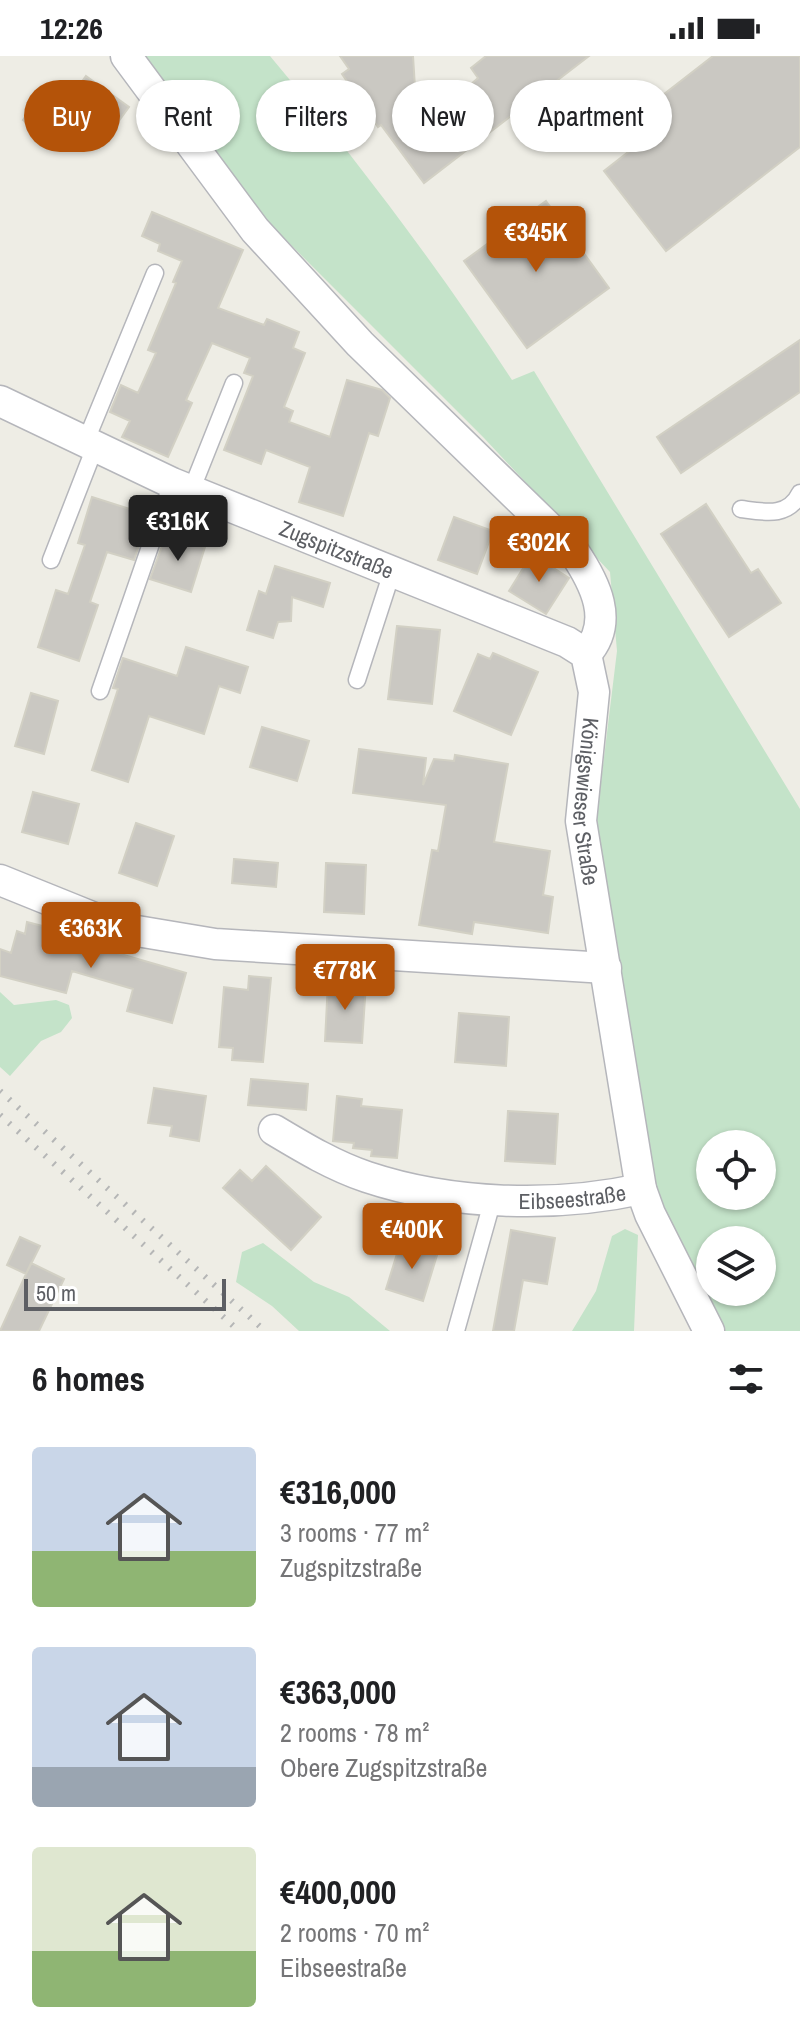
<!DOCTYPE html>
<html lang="en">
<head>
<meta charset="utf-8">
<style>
	body { margin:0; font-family:"Archivo Narrow",sans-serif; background:#f2f2f2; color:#202124; height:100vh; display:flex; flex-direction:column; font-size:30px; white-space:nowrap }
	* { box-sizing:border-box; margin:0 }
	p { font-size:26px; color:#757577 }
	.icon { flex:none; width:44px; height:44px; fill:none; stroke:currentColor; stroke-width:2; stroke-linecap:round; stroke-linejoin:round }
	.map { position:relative; height:1275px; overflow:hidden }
	.details { display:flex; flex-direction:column; background:#fff; flex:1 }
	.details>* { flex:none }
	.hud { position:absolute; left:24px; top:24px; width:752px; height:72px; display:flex; gap:16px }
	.buttons { position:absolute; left:696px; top:1074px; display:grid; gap:16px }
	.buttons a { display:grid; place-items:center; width:80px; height:80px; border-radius:50%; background:#fff; box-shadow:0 2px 6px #0004; font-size:40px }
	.scale { position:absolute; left:24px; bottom:20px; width:202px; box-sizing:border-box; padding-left:8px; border:4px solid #5d5f64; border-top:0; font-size:22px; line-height:28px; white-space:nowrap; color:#5d5f64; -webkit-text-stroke:6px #fff; paint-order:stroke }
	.price { position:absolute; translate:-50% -68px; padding:0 18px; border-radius:8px; background:#b45309; color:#fff; font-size:26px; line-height:52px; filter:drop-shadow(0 2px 4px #0008) }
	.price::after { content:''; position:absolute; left:50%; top:48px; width:24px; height:18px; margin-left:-12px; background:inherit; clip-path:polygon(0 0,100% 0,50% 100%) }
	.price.selected { background:#222; color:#fff }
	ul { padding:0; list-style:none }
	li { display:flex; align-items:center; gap:24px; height:200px; padding:0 32px }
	li span { display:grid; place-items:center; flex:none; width:224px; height:160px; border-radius:8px; color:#555 }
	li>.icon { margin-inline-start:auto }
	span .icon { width:96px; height:96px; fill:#fffc; stroke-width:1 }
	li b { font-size:34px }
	h2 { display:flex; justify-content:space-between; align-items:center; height:96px; padding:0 32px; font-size:34px }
	.tag { padding:0 28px; border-radius:36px; background:#fff; box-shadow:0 2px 6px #0004; font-size:28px; line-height:72px }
	.tag.selected { background:#b45309; color:#fff }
	.status { display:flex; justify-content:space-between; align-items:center; height:56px; padding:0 40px; background:#fff; direction:ltr }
	.status svg { height:22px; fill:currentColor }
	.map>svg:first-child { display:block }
	.green { fill:#c4e3c9; fill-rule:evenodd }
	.building { fill:#cac8c2; stroke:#d2d0c4; stroke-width:2 }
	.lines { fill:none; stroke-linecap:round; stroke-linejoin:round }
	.service-casing { stroke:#b5b6bb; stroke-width:19 }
	.minor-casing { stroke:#b5b6bb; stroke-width:33 }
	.service { stroke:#fff; stroke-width:16 }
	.minor { stroke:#fff; stroke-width:30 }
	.rail { stroke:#b5b6b6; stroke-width:6; stroke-dasharray:2 10; stroke-linecap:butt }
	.labels { text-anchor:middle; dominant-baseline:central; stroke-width:8; stroke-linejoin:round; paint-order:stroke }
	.street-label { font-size:22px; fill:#5d5f64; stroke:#fff }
</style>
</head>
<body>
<div class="status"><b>12:26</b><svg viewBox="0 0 49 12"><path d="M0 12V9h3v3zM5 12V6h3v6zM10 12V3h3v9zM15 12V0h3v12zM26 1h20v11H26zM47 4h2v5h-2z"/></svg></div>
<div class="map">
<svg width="800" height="1275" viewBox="0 0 800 1275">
	<rect width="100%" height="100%" fill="#eeede5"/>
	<path class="green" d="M143 0H270C357 104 438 211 512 324L534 315 800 753V1275H719L655 1141 596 767 617 595 610 516 484 382 269 167ZM710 1088H762V1140H710ZM710 1184H762V1236H710Z
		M0 936 14 949 56 944 69 949 72 962 61 976 41 985 10 1020 0 1011Z
		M625 1173 638 1179 634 1275H572L596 1235 612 1180Z
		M263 1187 314 1226 349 1241 390 1275H299L272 1250 236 1226 242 1196Z"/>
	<path class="building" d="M340 0H413L417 63 439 44 444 52 478 22 471 12 486 0H589L424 127 381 69 378 71 342 18 349 13Z
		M713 0H800V91L666 195 604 115 655 75 641 56Z
		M86 20 129 51 99 92 64 67 52 85 23 64 37 44 59 58Z
		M546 145 609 232 527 292 464 205Z
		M152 156 243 194 218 252 264 269 267 263 299 276 293 292 305 297 284 351 293 355 289 366 330 381 347 324 382 334 390 342 378 380 369 377 343 460 299 446 310 411 266 394 261 408 224 394 253 320 244 317 250 302 212 287 186 344 192 347 168 401 122 381 130 365 110 356 121 329 138 337 156 297 148 294 176 227 173 226 182 205 158 195 160 188 142 180Z
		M800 284V336L681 417 657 381Z
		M92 441 136 455 132 468 145 472 134 504 107 496 90 546 98 549 79 605 38 591 56 534 68 538 85 489 78 487Z
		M706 448 751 517 758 513 781 547 729 581 661 478Z
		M454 461 493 475 477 518 438 504Z
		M166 479 205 491 191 536 150 523Z
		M532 498 569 522 546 558 509 535Z
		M275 510 330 527 323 551 292 541 291 565 278 566 273 582 247 574 259 535 266 538Z
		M397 570 440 574 432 648 388 643Z
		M186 591 248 611 240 637 219 630 204 678 149 660 128 726 92 714 118 633 113 632 123 602 177 620Z
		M493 597 538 616 511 679 454 655 478 598 490 603Z
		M31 637 58 645 44 698 15 690Z
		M262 671 309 685 297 725 250 711Z
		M359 693 426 702 423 729 434 703 454 705 455 699 508 708 494 786 550 795 543 839 553 841 548 877 474 866 472 878 419 869 432 794 438 795 446 749 353 737Z
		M33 736 79 748 68 788 22 776Z
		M136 767 174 780 157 830 119 817Z
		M234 803 278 807 276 831 232 827Z
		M326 807 366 809 364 858 324 856Z
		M27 866 81 880 79 886 186 917 172 967 127 955 133 933 72 915 66 937 0 920V893L11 897 17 875 25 878Z
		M249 920 271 922 263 1006 232 1004 233 992 219 991 224 931 248 934Z
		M328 926 366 928 362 987 325 985Z
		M459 957 509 961 506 1010 455 1006Z
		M251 1023 308 1028 306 1054 248 1049Z
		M154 1032 206 1040 199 1085 170 1080 172 1070 148 1067Z
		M337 1040 362 1043 361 1050 402 1054 397 1102 371 1100 372 1094 353 1092 354 1087 333 1085Z
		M508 1055 558 1058 555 1108 505 1105Z
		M266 1110 321 1161 291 1194 223 1132 240 1114 252 1125Z
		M511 1174 555 1182 547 1228 523 1224 514 1275H493Z
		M20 1181 40 1190 26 1218 7 1209Z
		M401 1185 438 1196 423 1245 386 1233Z
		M31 1207 64 1223 39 1275H0Z"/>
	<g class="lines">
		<defs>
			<path id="service" d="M85 387 155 217
				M191 435 234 327
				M741 453C764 456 788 462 800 437
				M51 504 95 391
				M357 624 392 516
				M100 635 172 427
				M456 1275 493 1143"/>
			<g id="minor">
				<path d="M126 0 255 174 360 288 574 496C595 527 615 566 586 598"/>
				<path id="s1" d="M0 345 172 427 567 586 586 598 594 636 581 765 641 1133 650 1158 709 1275"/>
				<path d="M0 824 119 872 215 888 606 912"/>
				<path id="s2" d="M274 1074C304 1092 334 1110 367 1121 451 1149 555 1152 641 1133"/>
			</g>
		</defs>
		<use href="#service" class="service-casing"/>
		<use href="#minor" class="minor-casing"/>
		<use href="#service" class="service"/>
		<use href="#minor" class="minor"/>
		<path class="rail" d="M0 1035 265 1275
			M0 1059 239 1275"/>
	</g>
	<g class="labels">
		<g class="street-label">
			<text stroke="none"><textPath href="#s1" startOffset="368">Zugspitzstraße</textPath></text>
			<text stroke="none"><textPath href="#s1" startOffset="788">Königswieser Straße</textPath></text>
			<text stroke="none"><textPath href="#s2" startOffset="312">Eibseestraße</textPath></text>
		</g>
	</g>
</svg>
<div class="buttons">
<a><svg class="icon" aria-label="locate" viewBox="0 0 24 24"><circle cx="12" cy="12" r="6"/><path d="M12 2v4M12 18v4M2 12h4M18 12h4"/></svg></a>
<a><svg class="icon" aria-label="layers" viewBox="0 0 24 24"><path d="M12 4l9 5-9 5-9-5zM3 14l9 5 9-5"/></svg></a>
</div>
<div class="scale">50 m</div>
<b class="price" style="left:536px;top:218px">€345K</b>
<b class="price selected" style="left:178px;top:507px">€316K</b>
<b class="price" style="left:539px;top:528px">€302K</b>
<b class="price" style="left:91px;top:914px">€363K</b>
<b class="price" style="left:345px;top:956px">€778K</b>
<b class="price" style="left:412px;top:1215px">€400K</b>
<div class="hud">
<a class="tag selected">Buy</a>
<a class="tag">Rent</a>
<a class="tag">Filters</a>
<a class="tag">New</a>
<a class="tag">Apartment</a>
</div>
</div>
<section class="details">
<h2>6 homes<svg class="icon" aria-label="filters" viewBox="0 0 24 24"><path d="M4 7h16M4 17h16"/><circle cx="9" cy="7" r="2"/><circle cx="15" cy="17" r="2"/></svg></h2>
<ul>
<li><span style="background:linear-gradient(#c9d6e8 65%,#8fb573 0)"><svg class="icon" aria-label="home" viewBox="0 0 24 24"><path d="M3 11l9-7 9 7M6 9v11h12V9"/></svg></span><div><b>€316,000</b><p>3 rooms · 77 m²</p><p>Zugspitzstraße</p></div></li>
<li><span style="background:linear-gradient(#c9d6e8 75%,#9aa5b1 0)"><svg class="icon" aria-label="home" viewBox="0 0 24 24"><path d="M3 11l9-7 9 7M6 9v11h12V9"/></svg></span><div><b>€363,000</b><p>2 rooms · 78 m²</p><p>Obere Zugspitzstraße</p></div></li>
<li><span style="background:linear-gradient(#dfe7d0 65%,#8fb573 0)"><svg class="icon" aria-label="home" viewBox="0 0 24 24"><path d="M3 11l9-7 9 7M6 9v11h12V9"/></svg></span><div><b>€400,000</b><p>2 rooms · 70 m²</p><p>Eibseestraße</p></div></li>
</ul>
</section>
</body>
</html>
